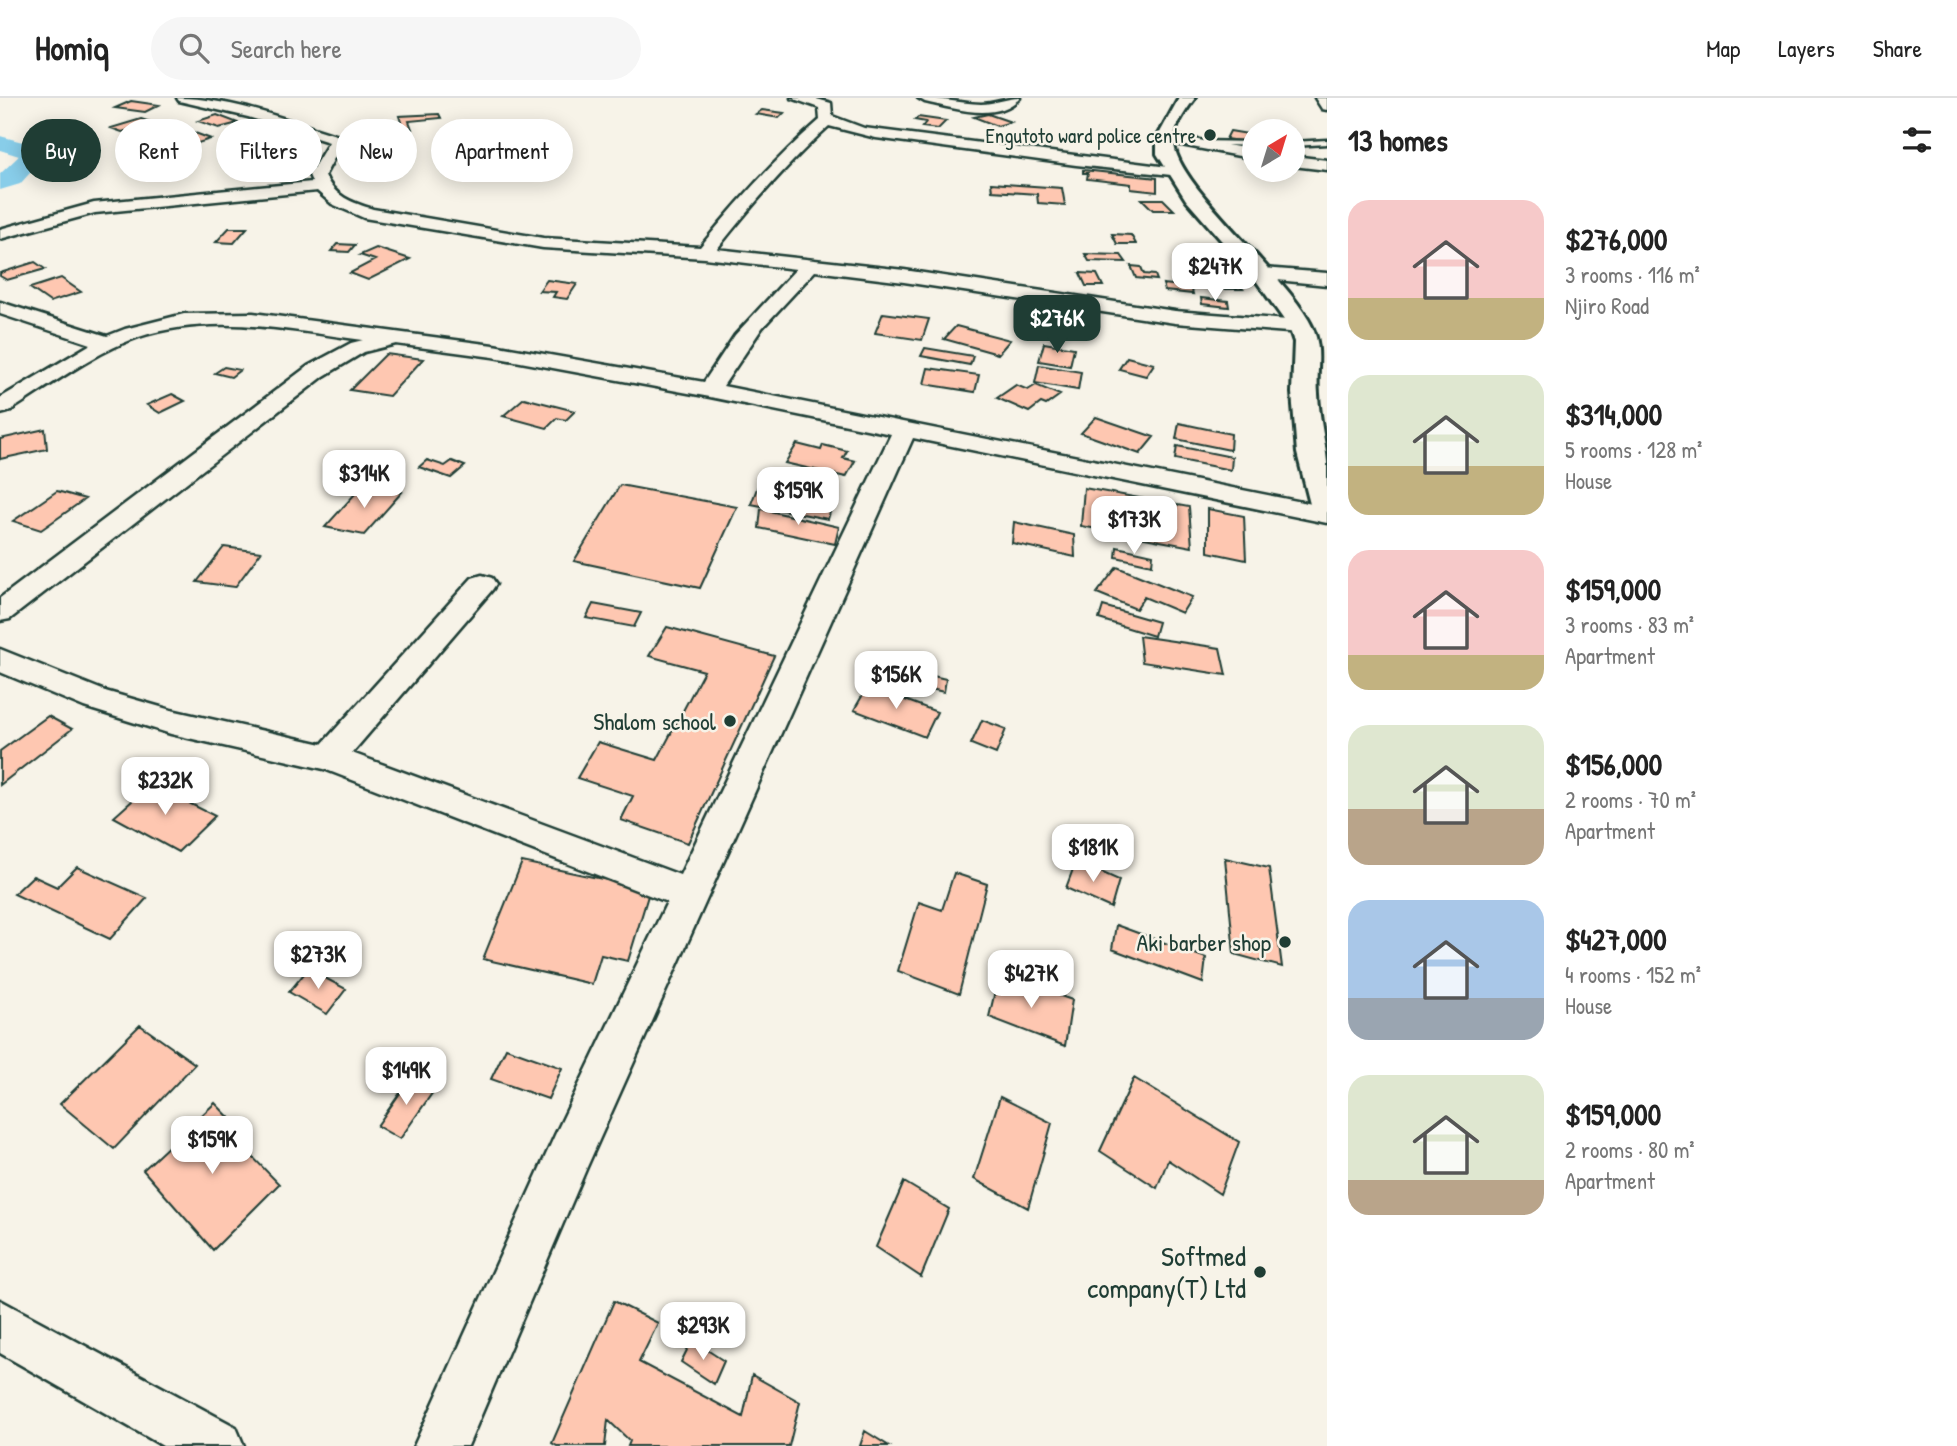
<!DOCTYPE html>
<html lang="en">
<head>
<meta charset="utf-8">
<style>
	body { margin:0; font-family:"Patrick Hand",sans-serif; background:#f6f6f6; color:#222; height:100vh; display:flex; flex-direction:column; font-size:26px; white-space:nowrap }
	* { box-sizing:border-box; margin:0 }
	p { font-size:23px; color:#767676 }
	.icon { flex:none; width:38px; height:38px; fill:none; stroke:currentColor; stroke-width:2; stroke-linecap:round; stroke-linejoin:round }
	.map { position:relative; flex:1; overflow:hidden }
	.panel { display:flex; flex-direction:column; background:#fff; width:630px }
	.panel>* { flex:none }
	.top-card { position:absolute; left:21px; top:21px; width:665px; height:63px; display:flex; gap:14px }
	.needle { width:46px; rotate:38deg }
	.fabs { position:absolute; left:1242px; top:21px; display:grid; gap:14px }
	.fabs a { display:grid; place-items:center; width:63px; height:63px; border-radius:50%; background:#fff; box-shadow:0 4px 18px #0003; font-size:35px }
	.price { position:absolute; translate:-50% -60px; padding:0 16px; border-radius:14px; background:#fff; color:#222; font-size:23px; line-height:46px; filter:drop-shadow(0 2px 4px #0008) }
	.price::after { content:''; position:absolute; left:50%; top:42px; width:21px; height:16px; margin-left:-10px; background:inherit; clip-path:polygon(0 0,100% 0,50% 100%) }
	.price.selected { background:#1f3d34; color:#fff }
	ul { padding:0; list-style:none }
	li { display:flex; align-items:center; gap:21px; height:175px; padding:0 21px }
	li span { display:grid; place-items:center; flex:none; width:196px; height:140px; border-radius:21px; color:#555 }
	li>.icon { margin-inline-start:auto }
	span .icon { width:84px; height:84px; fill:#fffc; stroke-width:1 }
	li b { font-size:30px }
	h2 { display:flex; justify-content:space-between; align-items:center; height:84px; padding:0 21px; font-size:30px }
	.pill { padding:0 24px; border-radius:32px; background:#fff; box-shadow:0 4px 18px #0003; font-size:24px; line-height:63px }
	.pill.selected { background:#1f3d34; color:#fff }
	header { display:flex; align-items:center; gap:42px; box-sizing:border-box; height:98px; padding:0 35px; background:#fff; border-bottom:2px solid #e0e0e0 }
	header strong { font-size:33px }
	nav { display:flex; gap:38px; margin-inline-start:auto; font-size:24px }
	.search { width:490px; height:63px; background:#f6f6f6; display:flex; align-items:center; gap:18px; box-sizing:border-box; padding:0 24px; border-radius:38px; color:#767676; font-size:26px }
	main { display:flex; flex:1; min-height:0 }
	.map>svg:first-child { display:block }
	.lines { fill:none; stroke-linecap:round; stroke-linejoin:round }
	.river { fill:#88cde9; fill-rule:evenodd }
	.building { fill:#fec7b1; stroke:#1f3d34; stroke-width:2 }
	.service-casing { stroke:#1f3d34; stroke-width:5 }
	.minor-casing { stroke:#1f3d34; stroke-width:5 }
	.tertiary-casing { stroke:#1f3d34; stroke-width:6 }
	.service { fill:#f7f3e8; fill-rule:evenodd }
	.minor { fill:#f7f3e8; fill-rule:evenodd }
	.tertiary { fill:#f7f3e8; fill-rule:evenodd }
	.poi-dot { fill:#1f3d34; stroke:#f7f3e8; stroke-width:2.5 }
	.labels { text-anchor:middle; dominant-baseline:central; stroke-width:5; stroke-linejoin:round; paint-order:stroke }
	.far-poi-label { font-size:21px; fill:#1f3d34; stroke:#f7f3e8; text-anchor:end }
	.poi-label { font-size:24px; fill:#1f3d34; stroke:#f7f3e8; text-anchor:end }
	.near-poi-label { font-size:28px; fill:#1f3d34; stroke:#f7f3e8; text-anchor:end }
</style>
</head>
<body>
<header>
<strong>Homiq</strong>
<div class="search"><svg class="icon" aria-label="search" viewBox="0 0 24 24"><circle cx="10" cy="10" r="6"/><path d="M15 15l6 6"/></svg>Search here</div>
<nav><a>Map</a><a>Layers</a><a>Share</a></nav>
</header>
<main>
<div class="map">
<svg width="1327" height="1348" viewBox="0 0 1327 1348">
	<rect width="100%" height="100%" fill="#f7f3e8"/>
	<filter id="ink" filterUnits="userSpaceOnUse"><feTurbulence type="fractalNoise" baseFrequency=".0143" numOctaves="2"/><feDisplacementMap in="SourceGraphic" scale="14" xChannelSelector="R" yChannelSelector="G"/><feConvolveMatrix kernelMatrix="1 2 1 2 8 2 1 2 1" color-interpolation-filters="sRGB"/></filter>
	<g filter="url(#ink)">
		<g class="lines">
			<path class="river" d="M0 38 45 50 48 55 20 86 0 92V76L19 58 0 52Z"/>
		</g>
		<path class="building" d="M131 3 159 7 145 14 115 10Z
			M762 12 784 15 779 20 756 16Z
			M439 16 441 20 409 23 412 31 372 34 371 29 402 27 399 18Z
			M988 16 1011 24 997 28 974 19Z
			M217 17 238 25 219 30 198 23Z
			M918 19 946 23 938 31 922 29 926 24 915 22Z
			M141 21 153 25 122 34 111 30Z
			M1230 33 1248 36 1245 44 1226 41Z
			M195 35 211 41 188 48 172 42Z
			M294 35 313 41 295 47 276 41Z
			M245 62 255 66 243 70 256 75 248 78 224 69Z
			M1083 72 1157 80V94L1131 91V86L1087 81 1088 75H1083Z
			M991 85 1062 90 1065 107 1038 105 1037 96 992 93Z
			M1142 101H1163L1174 112H1153Z
			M229 130H247L234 145 216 144Z
			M1112 136 1131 137 1136 146H1117Z
			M337 146 355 147 349 154 331 153Z
			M376 150 410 161 368 182 350 175 375 162 360 157Z
			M1085 156 1121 157 1126 164 1089 163Z
			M35 164 45 171 7 182 0 178V175Z
			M1197 167H1223L1243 191H1216Z
			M1131 168 1141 169 1144 176 1155 177 1157 182 1136 180Z
			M1080 175 1097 176 1103 188H1086Z
			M61 180 81 194 50 204 30 190Z
			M547 182 577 186 567 201 553 199 556 194 539 193Z
			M1163 186 1191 189 1193 196 1165 193Z
			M1201 200 1228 203 1229 209 1202 206Z
			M1061 210 1090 214 1088 236 1059 232Z
			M883 215 929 221 922 242 875 235Z
			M956 228 1010 242 998 256 944 241Z
			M1044 245 1074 250 1070 268 1039 263Z
			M925 250 973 258 970 267 921 258Z
			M386 256 423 261 389 298 350 292Z
			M1127 259 1154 266 1146 278 1119 271Z
			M1039 267 1081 274 1078 292 1035 285Z
			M224 269 240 272 231 279 215 275Z
			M928 270 979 277 975 294 924 286Z
			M1016 287 1028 292 1036 287 1060 297 1046 307 1041 305 1029 314 997 300Z
			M172 296 185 303 160 315 147 307Z
			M524 300 575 313 566 322 557 320 547 330 503 318Z
			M1096 319 1154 339 1140 356 1081 335Z
			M1179 325 1231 336 1230 352 1176 341Z
			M45 331 47 351 0 361V341Z
			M797 346 821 352 823 347 847 353 843 360 855 363 846 379 785 365Z
			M1177 348 1232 359 1231 372 1175 361Z
			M427 362 445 368 452 363 465 368 451 380 419 369Z
			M761 380 837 390 828 421 751 406Z
			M364 386 402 394 364 437 325 429Z
			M620 387 737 409 700 490 574 463Z
			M1084 390 1189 409 1192 449 1081 428Z
			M57 393 85 401 41 432 13 423Z
			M761 411 839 429 835 446 759 430Z
			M1208 411 1244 418 1246 462 1208 454Z
			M1014 424 1074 437 1075 459 1012 445Z
			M224 449 261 454 235 489 197 484Z
			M1117 449 1153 457 1152 467 1116 459Z
			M1117 469 1192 499 1182 515 1144 499 1136 511 1097 495Z
			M593 506 641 515 634 529 586 520Z
			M1103 508 1158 524 1154 538 1099 521Z
			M667 529 774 558 688 745 621 722 633 698 577 680 598 644 657 662 704 573 649 558Z
			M1139 538 1220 550 1226 577 1142 564Z
			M916 574 946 581 944 594 913 587Z
			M868 588 937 614 925 639 854 612Z
			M48 618 72 631 0 687V653Z
			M982 622 1006 631 996 656 971 646Z
			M151 686 215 718 178 754 114 719Z
			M1225 760 1269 770 1282 869 1234 856Z
			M1076 763 1119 782 1111 810 1066 790Z
			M522 764 650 791 628 863 601 857 592 886 483 861Z
			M77 769 147 800 110 841 14 796 33 778 57 789Z
			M954 775 987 786 959 896 898 873 919 804 942 812Z
			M1116 827 1206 860 1203 885 1112 851Z
			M308 871 346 891 327 916 289 894Z
			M999 876 1072 902 1065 948 989 919Z
			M140 927 195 966 114 1051 60 1006Z
			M506 950 562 970 548 1001 491 981Z
			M412 978 435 991 400 1041 377 1028Z
			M1134 980 1239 1044 1220 1096 1168 1062 1157 1090 1100 1053Z
			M1000 999 1052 1025 1028 1110 974 1081Z
			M215 1005 248 1039 240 1046 279 1086 213 1152 143 1072Z
			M904 1084 949 1111 921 1179 876 1149Z
			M614 1203 658 1225 639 1264 743 1319 752 1277 800 1304 789 1348H628L630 1343 608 1322 605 1348H557L552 1345Z
			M692 1242 724 1263 714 1286 681 1264Z
			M865 1333 889 1348H860Z"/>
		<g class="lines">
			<defs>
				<path id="service" d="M1327 42V46L1293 48V44Z
					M1198 43 1255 44V48L1196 46Z"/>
				<path id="minor" d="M177 0C233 0 289 23 342 39L344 42 325 77C333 98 353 105 373 111L543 140 700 149C737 104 776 60 820 22L819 10 791 0H813L831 5 832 18 864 30 1176 70 1184 75 1181 78 1076 67 876 40 829 28C788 65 751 108 717 151L904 172 1175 213 1301 223 1308 225 1311 229 1308 233 1301 235 1175 225 904 184 815 173 762 230 723 288 1327 409V425L913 340 587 1069 468 1348H414L555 1037 667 804 324 671 171 636 84 609 0 574V551L105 593 171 612 322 646 472 480 482 477 492 480 496 486 492 492 352 655 680 777 891 336 710 299 493 259 396 246 364 254 324 278 10 521 0 523V500L308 268 351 245 363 242C289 232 212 215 139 239 95 254 48 289 8 314L0 316V300L91 246 0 216V204L107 238 125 231 184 216 253 215 493 247 704 284 735 237 796 171 705 160 543 150 364 120 332 106 317 93 95 115 0 141V131L94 105 312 84 309 77 329 44 248 19 179 3Z
					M918 0C940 0 960 5 981 6 995 6 1006 0 1020 0 996 25 954 10 925 4Z
					M1315 0H1327V12L1322 11Z
					M1165 36 1255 52V61L1160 43 1158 40Z
					M1293 58 1327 62V72L1293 68Z
					M1263 170 1327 175V187L1256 180 1254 176Z
					M0 1202 236 1329 244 1348H163L0 1255Z"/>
				<path id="tertiary" d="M1179 0H1195C1187 11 1174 28 1174 42 1171 85 1294 182 1314 233 1322 253 1316 275 1318 296 1319 319 1325 342 1327 364 1327 383 1327 404 1327 423L1317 420 1312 414 1297 355 1292 295 1294 244 1289 229 1255 181 1186 102 1157 56V40Z"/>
			</defs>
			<use href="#service" class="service-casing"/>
			<use href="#minor" class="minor-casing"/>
			<use href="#tertiary" class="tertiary-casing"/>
			<use href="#service" class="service"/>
			<use href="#minor" class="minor"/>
			<use href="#tertiary" class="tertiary"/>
		</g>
	</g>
	<g class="poi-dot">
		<circle cx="1210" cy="37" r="7"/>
		<circle cx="730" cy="623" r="7"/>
		<circle cx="1285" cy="844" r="7"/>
		<circle cx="1260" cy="1174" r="7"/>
	</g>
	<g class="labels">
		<g class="far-poi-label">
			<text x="1196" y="37">Engutoto ward police centre</text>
		</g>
		<g class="poi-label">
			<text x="716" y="623">Shalom school</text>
			<text x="1271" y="844">Aki barber shop</text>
		</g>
		<g class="near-poi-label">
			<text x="1246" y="1158">Softmed<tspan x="1246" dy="32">company(T) Ltd</tspan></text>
		</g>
	</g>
</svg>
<div class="fabs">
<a><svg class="needle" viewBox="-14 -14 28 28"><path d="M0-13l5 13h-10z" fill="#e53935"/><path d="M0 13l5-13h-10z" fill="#767676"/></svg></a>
</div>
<b class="price" style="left:1215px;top:205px">$247K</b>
<b class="price selected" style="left:1057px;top:257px">$276K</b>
<b class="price" style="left:364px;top:412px">$314K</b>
<b class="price" style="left:798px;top:429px">$159K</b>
<b class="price" style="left:1134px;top:458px">$173K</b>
<b class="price" style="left:896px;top:613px">$156K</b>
<b class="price" style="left:165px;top:719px">$232K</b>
<b class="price" style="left:1093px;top:786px">$181K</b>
<b class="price" style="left:318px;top:893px">$273K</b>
<b class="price" style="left:1031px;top:912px">$427K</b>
<b class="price" style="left:406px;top:1009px">$149K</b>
<b class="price" style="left:212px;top:1078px">$159K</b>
<b class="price" style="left:703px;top:1264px">$293K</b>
<div class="top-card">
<a class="pill selected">Buy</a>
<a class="pill">Rent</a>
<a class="pill">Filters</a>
<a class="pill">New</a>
<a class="pill">Apartment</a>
</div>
</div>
<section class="panel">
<h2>13 homes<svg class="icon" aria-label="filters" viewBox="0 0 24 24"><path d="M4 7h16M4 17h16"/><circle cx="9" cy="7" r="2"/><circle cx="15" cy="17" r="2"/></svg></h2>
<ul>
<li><span style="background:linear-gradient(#f6c9c9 70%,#c2b280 0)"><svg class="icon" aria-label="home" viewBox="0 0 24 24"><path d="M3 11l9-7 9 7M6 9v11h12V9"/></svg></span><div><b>$276,000</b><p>3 rooms · 116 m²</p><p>Njiro Road</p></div></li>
<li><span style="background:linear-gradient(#dfe7d0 65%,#c2b280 0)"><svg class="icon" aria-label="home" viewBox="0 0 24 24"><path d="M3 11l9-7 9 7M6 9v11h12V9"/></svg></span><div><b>$314,000</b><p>5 rooms · 128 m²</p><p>House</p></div></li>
<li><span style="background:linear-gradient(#f6c9c9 75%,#c2b280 0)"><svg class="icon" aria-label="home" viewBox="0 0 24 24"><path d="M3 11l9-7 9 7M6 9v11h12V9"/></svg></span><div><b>$159,000</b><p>3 rooms · 83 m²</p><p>Apartment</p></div></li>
<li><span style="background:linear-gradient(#dfe7d0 60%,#b9a48a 0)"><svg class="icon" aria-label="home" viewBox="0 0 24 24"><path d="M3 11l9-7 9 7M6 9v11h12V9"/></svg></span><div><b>$156,000</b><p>2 rooms · 70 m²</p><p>Apartment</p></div></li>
<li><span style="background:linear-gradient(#a9c7e8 70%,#9aa5b1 0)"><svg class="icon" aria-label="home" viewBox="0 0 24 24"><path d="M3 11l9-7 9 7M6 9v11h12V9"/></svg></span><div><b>$427,000</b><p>4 rooms · 152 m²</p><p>House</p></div></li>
<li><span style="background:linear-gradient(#dfe7d0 75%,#b9a48a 0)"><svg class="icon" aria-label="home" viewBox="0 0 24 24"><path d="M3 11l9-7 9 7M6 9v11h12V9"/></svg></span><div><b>$159,000</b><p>2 rooms · 80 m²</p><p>Apartment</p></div></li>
</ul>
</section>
</main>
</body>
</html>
